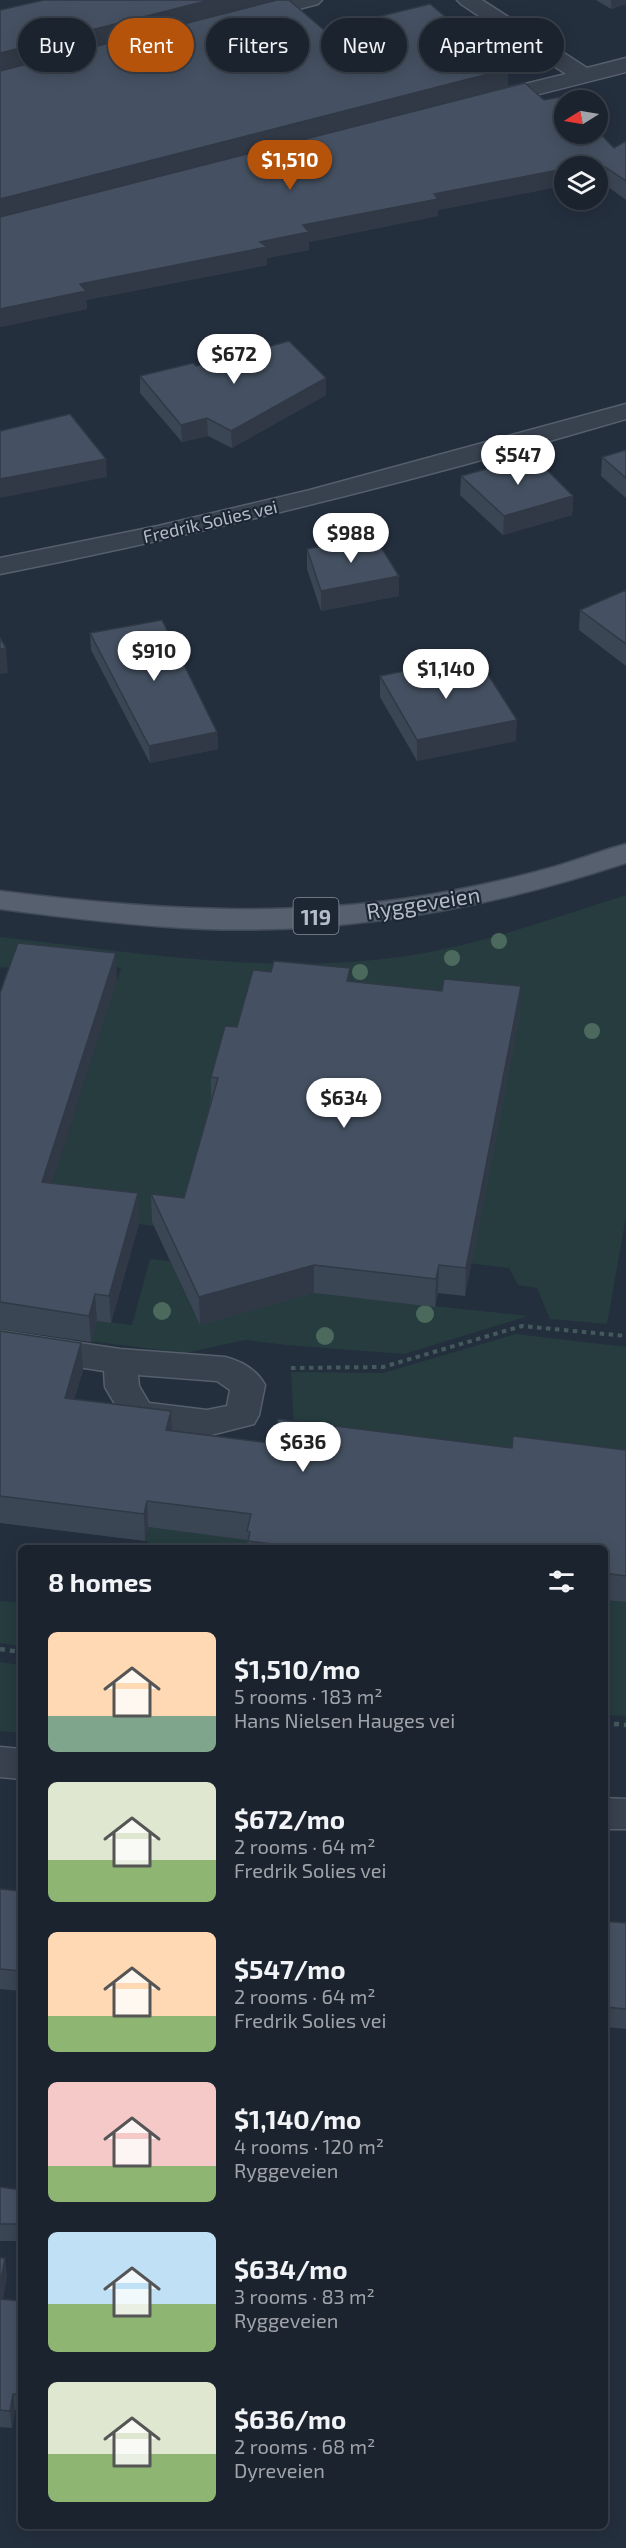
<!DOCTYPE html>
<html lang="en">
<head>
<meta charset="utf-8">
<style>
	body { margin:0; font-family:"Exo 2",sans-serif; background:#282f3a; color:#f1f3f6; height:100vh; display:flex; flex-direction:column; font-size:22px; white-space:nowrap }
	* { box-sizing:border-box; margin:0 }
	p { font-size:20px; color:#a0a4aa }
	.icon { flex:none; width:33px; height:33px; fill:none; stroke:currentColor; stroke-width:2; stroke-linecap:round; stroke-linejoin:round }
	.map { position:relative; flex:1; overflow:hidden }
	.details { position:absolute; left:18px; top:1545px; width:590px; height:984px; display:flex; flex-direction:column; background:#1b232e; border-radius:9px; box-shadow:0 3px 15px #0003,0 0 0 2px #39404a }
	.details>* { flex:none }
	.banner { position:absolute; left:18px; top:18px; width:591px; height:54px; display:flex; gap:12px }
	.needle { width:39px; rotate:259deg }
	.fabs { position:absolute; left:554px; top:90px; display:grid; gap:12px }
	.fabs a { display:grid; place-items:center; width:54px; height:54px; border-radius:50%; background:#1b232e; box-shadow:0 3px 15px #0003,0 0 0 2px #39404a; font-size:30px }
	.price { position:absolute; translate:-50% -51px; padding:0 14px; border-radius:21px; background:#fff; color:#222; font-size:20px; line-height:39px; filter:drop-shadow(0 2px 3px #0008) }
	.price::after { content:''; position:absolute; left:50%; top:36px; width:18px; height:14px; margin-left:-9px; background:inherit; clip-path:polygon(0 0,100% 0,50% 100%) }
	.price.selected { background:#b45309; color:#fff }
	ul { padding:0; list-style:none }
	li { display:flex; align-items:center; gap:18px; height:150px; padding:0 30px }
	li span { display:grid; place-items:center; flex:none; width:168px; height:120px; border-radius:9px; color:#555 }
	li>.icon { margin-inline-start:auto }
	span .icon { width:72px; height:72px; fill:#fffc; stroke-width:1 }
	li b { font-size:26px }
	h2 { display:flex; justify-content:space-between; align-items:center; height:72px; padding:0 30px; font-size:26px }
	.tag { padding:0 21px; border-radius:27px; background:#1b232e; box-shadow:0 3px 15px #0003,0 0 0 2px #39404a; font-size:21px; line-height:54px }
	.tag.selected { background:#b45309; color:#fff }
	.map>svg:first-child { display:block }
	.green { fill:#263c3f }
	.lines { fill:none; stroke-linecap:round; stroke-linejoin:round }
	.minor-casing { stroke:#565f6c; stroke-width:3 }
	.major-casing { stroke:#414a57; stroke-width:3 }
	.path-far1 { stroke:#44595c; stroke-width:4; stroke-dasharray:4.5 4.5; stroke-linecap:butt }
	.path { stroke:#44595c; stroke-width:4.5; stroke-dasharray:5 5; stroke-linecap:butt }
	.minor { fill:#38414e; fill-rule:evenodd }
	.major { fill:#56606e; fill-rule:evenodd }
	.tree { fill:#4b6a5d }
	.wall { fill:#3b4654 }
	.shaded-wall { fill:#303945 }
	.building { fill:#455162; stroke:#303945; stroke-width:1.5 }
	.labels { text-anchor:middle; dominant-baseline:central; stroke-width:4.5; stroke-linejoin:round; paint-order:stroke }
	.far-street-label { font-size:18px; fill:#b4bcc9; stroke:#1d2633 }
	.shield { fill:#1d2633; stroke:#878f9c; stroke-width:1.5 }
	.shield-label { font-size:21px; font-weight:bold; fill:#b4bcc9 }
	.street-label { font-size:22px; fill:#b4bcc9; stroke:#1d2633 }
</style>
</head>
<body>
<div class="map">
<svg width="626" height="2548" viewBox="0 0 626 2548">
	<rect width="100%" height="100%" fill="#242f3e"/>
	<path class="green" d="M626 895V1217L607 1324 550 1319 537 1288 518 1285 509 1268 122 1222 44 1209 121 968C81 960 40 972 0 967V937C136 952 275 977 412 955 484 944 556 917 626 895Z
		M150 1259 170 1261 196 1317 207 1322 320 1291 321 1294 528 1316 404 1354 286 1345 245 1340 185 1353 0 1330V1309L132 1325Z
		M516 1334 626 1347V1477L295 1448 291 1372 383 1373Z
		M148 1527 252 1540 250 1548H161L145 1541Z
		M604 1600 626 1602V1716L605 1715Z
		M0 1601 21 1603V1646L0 1643Z
		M0 1662 21 1665V1733L0 1731Z"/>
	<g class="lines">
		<defs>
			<path id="minor" d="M286 0H322L318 4 252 21 244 20 241 15 244 10Z
				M457 0H482L587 68 626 58V72L488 107 480 105 477 100 480 95 566 74 461 4Z
				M626 404V419C419 480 211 532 0 574V558L158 526 310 490Z
				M0 1331 120 1349 225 1357C241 1361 257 1370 265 1385L259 1415 254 1424 207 1436 126 1423 105 1387 104 1371 0 1355ZM138 1375 217 1381 230 1390 227 1406 207 1410 149 1403 139 1386Z
				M0 1747 21 1749V1779L0 1777Z
				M604 1798 626 1799V1829H604Z"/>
			<path id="major" d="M626 844V863C490 908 348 934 204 929 136 926 68 918 0 909V891C151 910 301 920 451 891 487 884 522 876 557 866 580 859 603 850 626 844Z"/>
		</defs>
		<use href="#minor" class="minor-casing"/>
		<use href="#major" class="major-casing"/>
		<path class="path-far1" d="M291 1368 383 1367 522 1326 626 1336"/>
		<path class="path" d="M0 1649 21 1652
			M604 1723 626 1725"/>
		<use href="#minor" class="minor"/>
		<use href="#major" class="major"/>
	</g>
	<g class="tree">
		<circle cx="499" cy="941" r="8"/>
		<circle cx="452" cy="958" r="8"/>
		<circle cx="360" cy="972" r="8"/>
		<circle cx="592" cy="1031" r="8"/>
		<circle cx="162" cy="1311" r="9"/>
		<circle cx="425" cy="1314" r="9"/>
		<circle cx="325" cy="1336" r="9"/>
	</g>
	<path class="wall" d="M596 0H626V4L611 9Z
		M544 100 614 148 626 141V200L604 184 597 186V166L561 192 557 187 438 210V216L309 242V250L267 258V265L86 300 87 309 0 327V217Z
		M196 366 326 395 232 448 208 436 182 442 140 393V376Z
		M626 450V498L601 476 602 457Z
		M461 476 573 496 572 515 503 535 460 495Z
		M307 549 399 596 321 611 307 569Z
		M626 590V666L579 630 580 610Z
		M90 633 217 732 218 749 150 763 91 650Z
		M380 676 516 741 417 761 380 697Z
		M350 968V982L520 1014 465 1296 438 1293 435 1307 314 1293 200 1325 152 1222 151 1194 184 1198 211 1099V1077L237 1027 271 972Z
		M117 980 52 1183 140 1220 111 1323 97 1321 91 1342 0 1329V993Z
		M0 1331 83 1370 74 1399 172 1431 269 1443 626 1450V1602L604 1600V1548H248L247 1540 148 1527 145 1541 0 1523Z
		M0 1889 21 1891V1991L0 1989Z
		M604 1921 626 1923V2029L604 2027Z
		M0 2187 21 2190V2241H0Z
		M0 2258 7 2275 3 2299 21 2301V2411L15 2410 12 2428 0 2427Z"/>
	<path class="shaded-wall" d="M210 0H271V2L0 71V53Z
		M611 0H626V4L611 9Z
		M508 69V87L0 217V199Z
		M605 167 604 184 597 186V168Z
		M558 170 557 187 438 210V216L309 242V250L267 258V265L86 300 87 309 0 327V309L80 284 260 242 303 225 434 194Z
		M562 174H564V191L561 192Z
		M326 378V395L232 448 231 431Z
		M207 418 208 436 182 442 181 425Z
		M106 459 107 477 0 498V479Z
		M573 496 572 515 503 535 504 516Z
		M399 576V596L321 611V591Z
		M6 648 8 673 0 674V649Z
		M517 720 516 741 417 761V740Z
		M217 732 218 749 150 763 149 746Z
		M116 953 117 980 44 1209 42 1182Z
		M350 968V996L347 981Z
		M521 986 520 1014 465 1296 466 1268Z
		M138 1193 140 1220 111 1323 109 1296Z
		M314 1265V1293L200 1325 199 1297Z
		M439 1265 438 1293 435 1307 436 1279Z
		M95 1294 97 1321 91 1342 89 1316Z
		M81 1343 83 1370 67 1425 65 1398Z
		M171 1411 172 1438 166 1430Z
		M147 1501 148 1527 145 1541 144 1514Z
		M5 2258 7 2275 0 2314V2284Z
		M13 2394 15 2410 12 2428 10 2411Z"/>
	<path class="building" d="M44 0H210L0 53V10Z
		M277 0H289L324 30 430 4 508 69 0 199V71Z
		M525 83 544 100 565 96 569 100H564V134H597V130L614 148 626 141V181L605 167 597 168V166H564V174H562L558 170 434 194 438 199 303 225 309 232 260 242 267 247 80 284 86 291 0 309V217Z
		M289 341 326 378 231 431 207 418 181 425 140 376 193 363 196 366Z
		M70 414 106 459 0 479V431Z
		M626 450V478L602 457Z
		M533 456 573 496 504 516 461 476Z
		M374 536 399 576 321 591 307 549Z
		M626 590V644L580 610Z
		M162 620 217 732 149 746 90 633Z
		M0 638 6 648 0 649Z
		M453 661 464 678 487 673 517 720 417 740 380 676Z
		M18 943 116 953 42 1182 138 1193 109 1296 95 1294 89 1316 0 1302V993Z
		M274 961 350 968 347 981 442 991 444 979 521 986 466 1268 439 1265 436 1279 314 1265 199 1297 151 1194 184 1198 218 1078 211 1077 225 1026 237 1027 253 970 271 972Z
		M0 1331 81 1343 65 1398 171 1411 166 1430 269 1443 273 1427H276L278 1419 512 1448 513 1436 626 1450V1576L604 1573V1548H304L248 1541 250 1532 247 1531 251 1514 147 1501 144 1514 0 1496Z
		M0 1889 21 1891V1971L0 1969Z
		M604 1921 626 1923V2009L604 2007Z
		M0 2187 21 2190V2224H0Z
		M0 2258H5L0 2284Z
		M0 2299 21 2301V2394H13L10 2411 0 2410Z"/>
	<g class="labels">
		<g class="far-street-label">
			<text transform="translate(210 521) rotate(-13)">Fredrik Solies vei</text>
		</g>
		<rect class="shield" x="293.5" y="898" width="45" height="36" rx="4.5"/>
		<g class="shield-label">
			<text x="316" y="916">119</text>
		</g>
		<g class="street-label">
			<text transform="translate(423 902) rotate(-9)">Ryggeveien</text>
		</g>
	</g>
</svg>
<div class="fabs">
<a><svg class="needle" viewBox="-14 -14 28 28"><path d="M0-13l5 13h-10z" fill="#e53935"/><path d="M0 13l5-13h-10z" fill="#a0a4aa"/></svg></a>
<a><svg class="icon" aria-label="layers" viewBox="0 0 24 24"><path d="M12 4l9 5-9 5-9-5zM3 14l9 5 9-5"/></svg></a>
</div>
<b class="price selected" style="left:290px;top:191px">$1,510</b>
<b class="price" style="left:234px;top:385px">$672</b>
<b class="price" style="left:518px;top:486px">$547</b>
<b class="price" style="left:351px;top:564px">$988</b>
<b class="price" style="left:154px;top:682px">$910</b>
<b class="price" style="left:446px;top:700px">$1,140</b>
<b class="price" style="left:344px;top:1129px">$634</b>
<b class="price" style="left:303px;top:1473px">$636</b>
<div class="banner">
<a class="tag">Buy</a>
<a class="tag selected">Rent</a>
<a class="tag">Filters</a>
<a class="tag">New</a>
<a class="tag">Apartment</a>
</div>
<section class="details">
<h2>8 homes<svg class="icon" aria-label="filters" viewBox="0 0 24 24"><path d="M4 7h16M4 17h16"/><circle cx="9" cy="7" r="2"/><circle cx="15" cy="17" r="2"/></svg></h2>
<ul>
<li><span style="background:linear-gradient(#ffd9b3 70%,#7fa58c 0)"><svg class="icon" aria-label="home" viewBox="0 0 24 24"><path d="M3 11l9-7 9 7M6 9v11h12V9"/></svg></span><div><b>$1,510/mo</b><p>5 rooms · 183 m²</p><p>Hans Nielsen Hauges vei</p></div></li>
<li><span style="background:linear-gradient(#dfe7d0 65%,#8fb573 0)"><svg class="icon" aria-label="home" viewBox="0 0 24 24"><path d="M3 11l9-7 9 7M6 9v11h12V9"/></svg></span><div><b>$672/mo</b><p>2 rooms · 64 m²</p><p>Fredrik Solies vei</p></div></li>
<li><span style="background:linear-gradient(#ffd9b3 70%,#8fb573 0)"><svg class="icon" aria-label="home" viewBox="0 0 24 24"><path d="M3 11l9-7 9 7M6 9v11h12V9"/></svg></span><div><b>$547/mo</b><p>2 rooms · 64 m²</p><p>Fredrik Solies vei</p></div></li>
<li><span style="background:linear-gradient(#f6c9c9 70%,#8fb573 0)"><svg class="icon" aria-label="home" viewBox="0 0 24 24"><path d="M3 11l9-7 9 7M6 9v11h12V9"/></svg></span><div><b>$1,140/mo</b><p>4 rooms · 120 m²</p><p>Ryggeveien</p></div></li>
<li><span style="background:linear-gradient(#bfe0f5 60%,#8fb573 0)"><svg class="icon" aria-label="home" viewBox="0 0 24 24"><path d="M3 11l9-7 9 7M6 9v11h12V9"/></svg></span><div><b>$634/mo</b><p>3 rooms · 83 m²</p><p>Ryggeveien</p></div></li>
<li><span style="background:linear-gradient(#dfe7d0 60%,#8fb573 0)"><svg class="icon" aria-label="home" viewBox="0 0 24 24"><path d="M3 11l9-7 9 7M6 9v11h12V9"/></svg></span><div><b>$636/mo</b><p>2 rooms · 68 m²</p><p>Dyreveien</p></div></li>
</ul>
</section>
</div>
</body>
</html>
